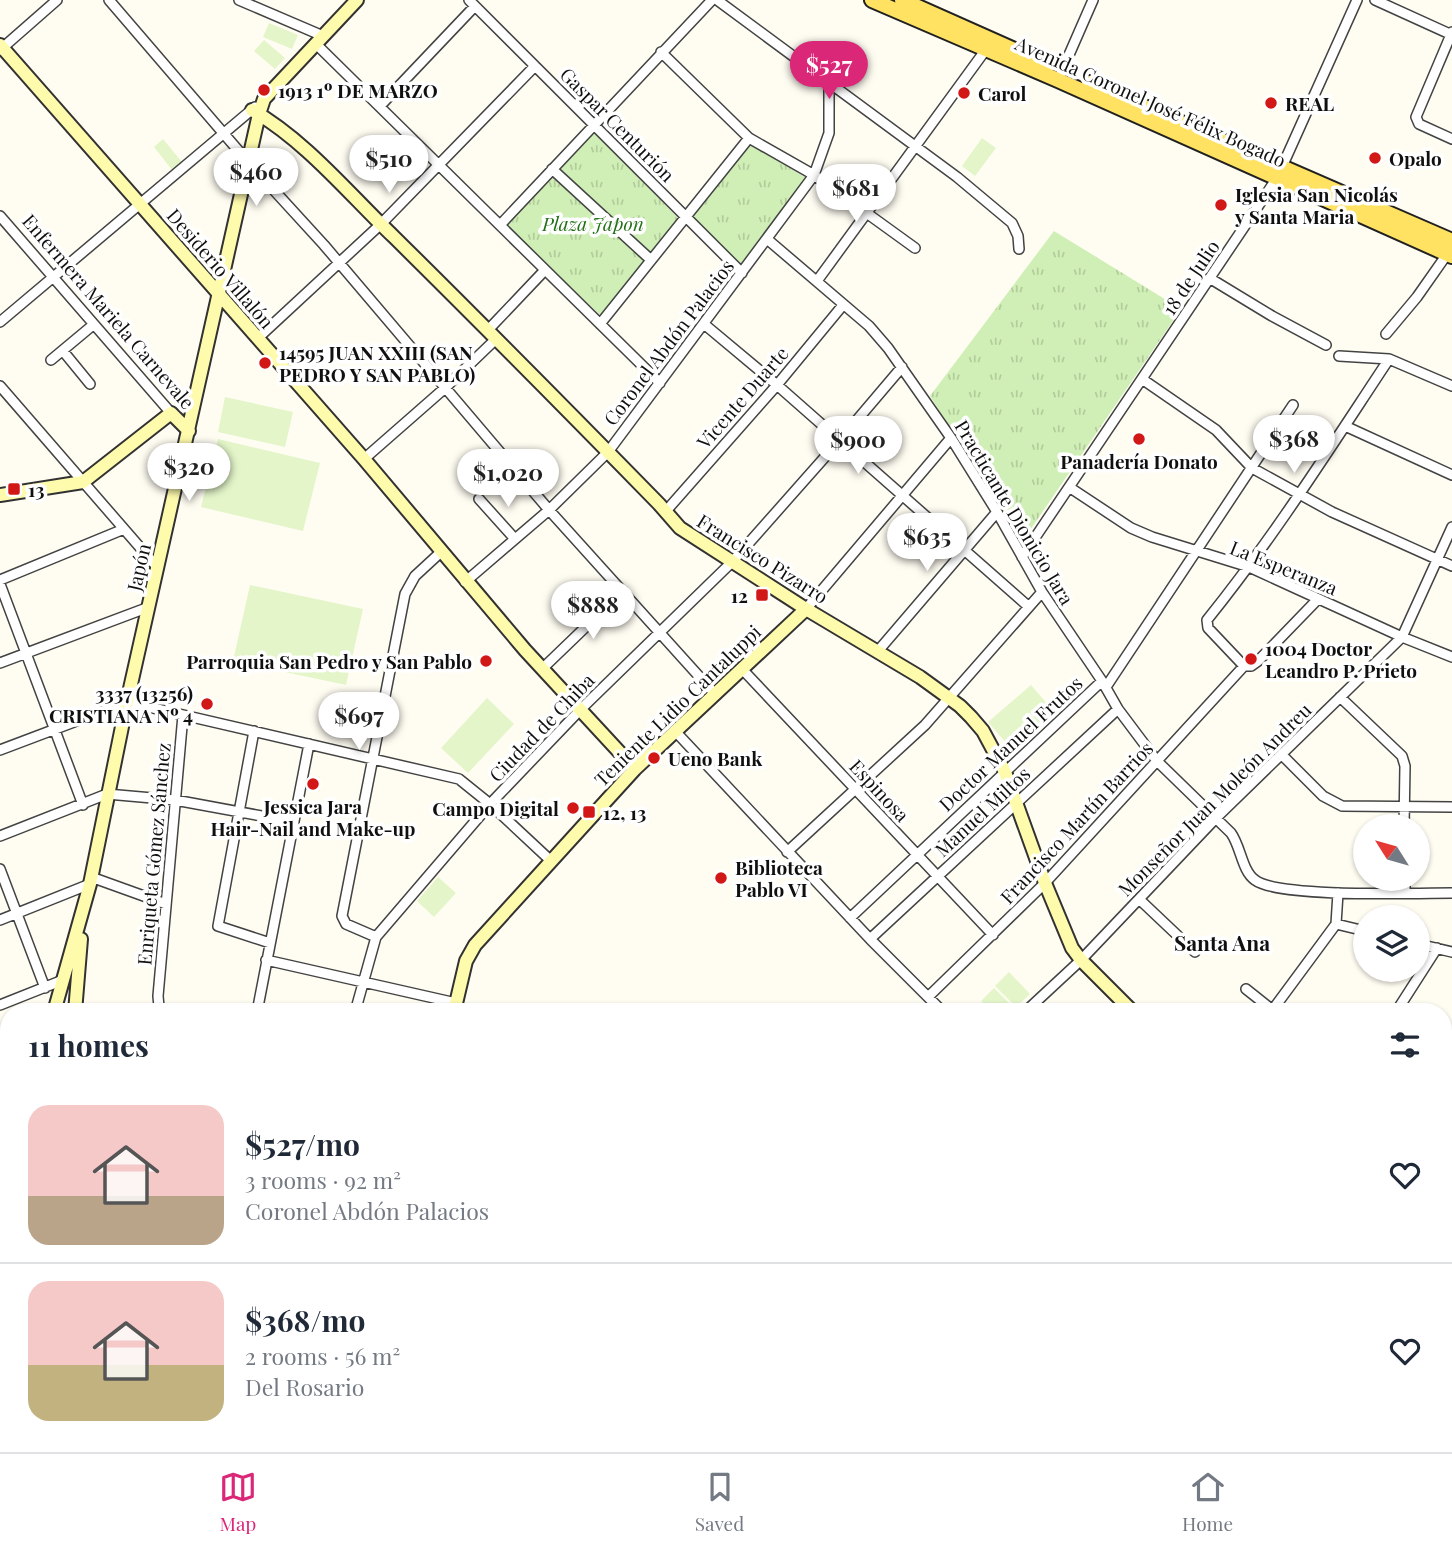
<!DOCTYPE html>
<html lang="en">
<head>
<meta charset="utf-8">
<style>
	body { margin:0; font-family:"Playfair Display",serif; background:#f2f2f3; color:#1f2937; height:100vh; display:flex; flex-direction:column; font-size:26px; white-space:nowrap }
	* { box-sizing:border-box; margin:0 }
	p { font-size:23px; color:#747a83 }
	.icon { flex:none; width:38px; height:38px; fill:none; stroke:currentColor; stroke-width:2; stroke-linecap:round; stroke-linejoin:round }
	.map { position:relative; flex:1; overflow:hidden }
	.drawer { position:absolute; left:0px; top:1003px; width:1452px; height:450px; display:flex; flex-direction:column; background:#fff; border-radius:28px 28px 0 0; box-shadow:0 2px 5px #0004 }
	.drawer>* { flex:none }
	.needle { width:46px; rotate:307deg }
	.fabs { position:absolute; left:1353px; top:814px; display:grid; gap:14px }
	.fabs a { display:grid; place-items:center; width:77px; height:77px; border-radius:50%; background:#fff; box-shadow:0 2px 5px #0004; font-size:35px }
	.price { position:absolute; translate:-50% -60px; padding:0 16px; border-radius:24px; background:#fff; color:#222; font-size:23px; line-height:46px; filter:drop-shadow(0 2px 4px #0008) }
	.price::after { content:''; position:absolute; left:50%; top:42px; width:21px; height:16px; margin-left:-10px; background:inherit; clip-path:polygon(0 0,100% 0,50% 100%) }
	.price.current { background:#db2777; color:#fff }
	ul { padding:0; list-style:none }
	li { display:flex; align-items:center; gap:21px; height:175px; padding:0 28px }
	li+li { border-top:2px solid #e0e1e3 }
	li span { display:grid; place-items:center; flex:none; width:196px; height:140px; border-radius:21px; color:#555 }
	li>.icon { margin-inline-start:auto }
	span .icon { width:84px; height:84px; fill:#fffc; stroke-width:1 }
	li b { font-size:30px }
	h2 { display:flex; justify-content:space-between; align-items:center; height:84px; padding:0 28px; font-size:30px }
	.dock { display:flex; justify-content:space-around; align-items:center; height:98px; border-top:2px solid #e0e1e3; background:#fff; font-size:19px; color:#747a83 }
	.dock a { display:grid; justify-items:center; gap:4px }
	.dock .current { color:#db2777 }
	.map>svg:first-child { display:block }
	.grass { fill:url(#grass-tufts) }
	.pitch { fill:#e3f5c9 }
	.lines { fill:none; stroke-linecap:round; stroke-linejoin:round }
	.street-casing { stroke:#434343; stroke-width:12 }
	.secondary-casing { stroke:#323232; stroke-width:16 }
	.primary-casing { stroke:#212121; stroke-width:18 }
	.street { stroke:#fff; stroke-width:9 }
	.secondary { stroke:#fffbad; stroke-width:12 }
	.primary { stroke:#ffe262; stroke-width:14 }
	.poi-dot { fill:#d11816; stroke:#fff; stroke-width:2.5 }
	.labels { text-anchor:middle; dominant-baseline:central; stroke-width:7; stroke-linejoin:round; paint-order:stroke }
	.poi-label { font-size:19px; font-weight:bold; fill:#101010; stroke:#fff; text-anchor:start }
	.street-label { font-size:19px; fill:#101010; stroke:#fff }
	.park-label { font-size:19px; font-style:italic; fill:#247017; stroke:#fff }
	.neighbourhood-label { font-size:21px; font-weight:bold; fill:#101010; stroke:#fff }
</style>
</head>
<body>
<div class="map">
<svg width="1452" height="1452" viewBox="0 0 1452 1452">
	<defs>
		<pattern id="grass-tufts" width="24" height="20" patternUnits="userSpaceOnUse" patternTransform="scale(1.75)"><rect width="24" height="20" fill="#d0efb6"/><path d="M3 7l-1-3M5 7V3M7 7l1-3M15 17l-1-3M17 17v-4M19 17l1-3" fill="none" stroke="#b2cc9b"/></pattern>
	</defs>
	<rect width="100%" height="100%" fill="#fffdf2"/>
	<path class="grass" d="M593 130 678 218 600 315 507 226Z
		M750 144 806 178 742 265 690 216Z
		M1054 231 1181 309 1024 539H1021L930 396Z"/>
	<path class="pitch" d="M269 23 298 35 292 49 263 37Z
		M264 40 285 58 275 69 254 51Z
		M982 138 996 148 975 176 962 166Z
		M163 139 182 162 172 170 154 147Z
		M225 397 293 412 285 447 218 432Z
		M218 439 320 463 303 531 201 507Z
		M250 585 363 609 346 685 233 661Z
		M1031 685 1056 714 1013 751 988 722Z
		M487 698 514 724 468 773 441 748Z
		M438 877 456 893 434 917 417 901Z
		M1009 972 1030 994 1016 1007 995 986Z
		M994 988 1014 1008 1010 1011H992L981 1001Z
		M431 1444H481L478 1452H428Z
		M1153 1444H1208L1213 1452H1158Z"/>
	<g class="lines">
		<defs>
			<path id="street" d="M109 0 249 163 324 245 549 510 715 694
				M239 0 323 36
				M469 0 742 273
				M717 0 957 177 1012 223 1018 236 1019 249
				M1375 0 1452 35
				M1452 32 1416 117 1419 124 1452 139
				M316 44 660 383
				M0 50 57 0
				M661 52 749 138 814 175 915 248
				M1058 80 1093 0
				M380 106 475 6
				M552 169 651 260
				M0 216 171 413
				M500 225 712 0
				M767 239 869 326 888 348 951 438 997 512 1042 592 1102 681 1118 709 1157 761 1231 833C1241 847 1242 871 1255 880 1278 898 1417 893 1452 893
				M1211 279 1272 316 1326 345
				M817 281 987 48
				M0 322 255 107
				M600 324 749 138
				M704 324 777 385 1029 607
				M488 330 545 270
				M1386 334 1417 297 1450 250
				M258 338 381 224 535 66
				M63 351 90 384
				M1339 356 1389 359 1452 386
				M51 360 93 325
				M1142 379 1216 430 1252 468 1332 512 1452 566
				M0 386 157 567
				M1345 426 1452 475
				M364 459 445 388 497 338
				M1069 487 1131 528 1152 537 1249 567 1402 637 1452 657
				M479 499 515 539
				M666 511 777 385 843 305
				M1022 557 1277 178 1357 0
				M0 580 124 529
				M465 582 549 510 608 452 814 175 829 133V82
				M0 584 83 805
				M806 609 951 438
				M878 651 997 512
				M0 663 149 607
				M1244 666 1208 628 1207 620C1274 537 1330 448 1389 359
				M1244 666H1251L1258 661 1318 599
				M542 669 623 591
				M742 669 993 935
				M1106 687 1293 405
				M1340 697 1402 756 1405 766 1404 826
				M254 731 218 926 270 943
				M675 731 870 939 943 1012
				M0 750 127 702 459 779 490 804 550 860
				M1282 755 1323 796 1342 806 1452 807
				M0 836 107 794 175 800 294 822
				M787 852 925 725 1042 592
				M0 869 45 988
				M91 877 166 904
				M1405 878V893
				M1139 899 1195 952
				M850 918 1102 681
				M0 920 90 884
				M1336 924 1365 931
				M376 937 346 924 342 916 405 594 415 576 441 552
				M870 939 1118 709
				M1418 944 1452 952
				M266 960 456 1003
				M1246 989 1275 1012
				M928 997 1045 883 1244 666
				M0 1005 63 980
				M163 1012 159 1007 158 996 183 715
				M257 1012 309 744
				M355 1012 376 937 490 804 581 709 732 562 840 440 902 367
				M1025 1012 1081 960 1216 818 1402 637 1452 527
				M1271 1012 1336 924 1338 893
				M1396 1012 1437 948
				M0 1089 9 1086
				M1444 1108 1452 1095
				M1444 1124 1452 1129
				M1444 1232 1452 1221
				M0 1236 9 1232
				M1444 1295 1452 1290
				M1444 1329 1452 1337
				M0 1372 9 1341
				M1444 1411 1452 1403
				M682 1444 710 1452
				M1220 1444 1225 1452
				M1340 1444 1345 1452
				M1439 1444 1444 1452
				M59 1452 62 1444
				M142 1452 144 1444
				M212 1452 215 1444
				M352 1452 354 1444
				M360 1452 362 1444
				M936 1452 947 1444
				M1388 1452 1401 1444"/>
			<path id="secondary" d="M0 45 364 459 525 650 635 769
				M252 110C306 141 349 194 394 237 483 325 571 414 659 504L680 528 806 609 920 677 960 706 971 717 983 731 1005 772 1045 883 1072 948 1081 960 1133 1012
				M0 495 83 482 171 413 189 431
				M54 1012 90 884 127 702 259 114 264 99 357 0
				M75 1012 81 939
				M454 1012 466 961 475 945 635 769 806 609
				M0 1097 9 1094
				M1444 1254 1452 1259
				M0 1300 9 1302"/>
			<path id="primary" d="M872 0 1058 80 1452 256
				M902 0 1048 65
				M1089 83 1452 241"/>
		</defs>
		<use href="#street" class="street-casing"/>
		<use href="#secondary" class="secondary-casing"/>
		<use href="#primary" class="primary-casing"/>
		<use href="#street" class="street"/>
		<use href="#secondary" class="secondary"/>
		<use href="#primary" class="primary"/>
	</g>
	<g class="poi-dot">
		<circle cx="264" cy="90" r="7"/>
		<circle cx="964" cy="93" r="7"/>
		<circle cx="1271" cy="103" r="7"/>
		<circle cx="1375" cy="158" r="7"/>
		<circle cx="1221" cy="205" r="7"/>
		<circle cx="265" cy="363" r="7"/>
		<circle cx="1139" cy="439" r="7"/>
		<rect x="7" y="482" width="14" height="14" rx="3.5"/>
		<rect x="755" y="588" width="14" height="14" rx="3.5"/>
		<circle cx="1251" cy="659" r="7"/>
		<circle cx="486" cy="661" r="7"/>
		<circle cx="207" cy="704" r="7"/>
		<circle cx="654" cy="758" r="7"/>
		<circle cx="313" cy="784" r="7"/>
		<circle cx="573" cy="808" r="7"/>
		<rect x="582" y="805" width="14" height="14" rx="3.5"/>
		<circle cx="721" cy="878" r="7"/>
	</g>
	<g class="labels">
		<g class="poi-label">
			<text x="278" y="90">1913 1º DE MARZO</text>
			<text x="978" y="93">Carol</text>
			<text x="1285" y="103">REAL</text>
			<text x="1389" y="158">Opalo</text>
			<text x="1235" y="194">Iglesia San Nicolás<tspan x="1235" dy="22">y Santa Maria</tspan></text>
			<text x="279" y="352">14595 JUAN XXIII (SAN<tspan x="279" dy="22">PEDRO Y SAN PABLO)</tspan></text>
			<text x="1139" y="461" text-anchor="middle">Panadería Donato</text>
			<text x="28" y="489">13</text>
			<text x="748" y="595" text-anchor="end">12</text>
			<text x="1265" y="648">1004 Doctor<tspan x="1265" dy="22">Leandro P. Prieto</tspan></text>
			<text x="472" y="661" text-anchor="end">Parroquia San Pedro y San Pablo</text>
			<text x="193" y="693" text-anchor="end">3337 (13256)<tspan x="193" dy="22">CRISTIANA Nº 4</tspan></text>
			<text x="668" y="758">Ueno Bank</text>
			<text x="313" y="806" text-anchor="middle">Jessica Jara<tspan x="313" dy="22">Hair-Nail and Make-up</tspan></text>
			<text x="559" y="808" text-anchor="end">Campo Digital</text>
			<text x="603" y="812">12, 13</text>
			<text x="735" y="867">Biblioteca<tspan x="735" dy="22">Pablo VI</tspan></text>
		</g>
		<g class="street-label">
			<text transform="translate(1151 101) rotate(24)">Avenida Coronel José Félix Bogado</text>
			<text transform="translate(618 124) rotate(45)">Gaspar Centurión</text>
			<text transform="translate(221 268) rotate(49)">Desiderio Villalón</text>
			<text transform="translate(1190 277) rotate(-56)">18 de Julio</text>
			<text transform="translate(109 311) rotate(49)">Enfermera Mariela Carnevale</text>
			<text transform="translate(668 342) rotate(-53)">Coronel Abdón Palacios</text>
			<text transform="translate(742 397) rotate(-49)">Vicente Duarte</text>
			<text transform="translate(1015 512) rotate(59)">Practicante Dionicio Jara</text>
			<text transform="translate(763 558) rotate(32)">Francisco Pizarro</text>
			<text transform="translate(138 567) rotate(-77)">Japón</text>
			<text transform="translate(1284 567) rotate(22)">La Esperanza</text>
			<text transform="translate(677 705) rotate(-44)">Teniente Lidio Cantaluppi</text>
			<text transform="translate(541 727) rotate(-46)">Ciudad de Chiba</text>
			<text transform="translate(1010 743) rotate(-43)">Doctor Manuel Frutos</text>
			<text transform="translate(880 790) rotate(47)">Espinosa</text>
			<text transform="translate(1214 799) rotate(-45)">Monseñor Juan Moleón Andreu</text>
			<text transform="translate(982 811) rotate(-43)">Manuel Miltos</text>
			<text transform="translate(1076 822) rotate(-47)">Francisco Martín Barrios</text>
			<text transform="translate(153 854) rotate(-85)">Enriqueta Gómez Sánchez</text>
		</g>
		<g class="park-label">
			<text x="593" y="223">Plaza Japon</text>
		</g>
		<g class="neighbourhood-label">
			<text x="1222" y="942">Santa Ana</text>
		</g>
	</g>
</svg>
<div class="fabs">
<a><svg class="needle" viewBox="-14 -14 28 28"><path d="M0-13l5 13h-10z" fill="#e53935"/><path d="M0 13l5-13h-10z" fill="#747a83"/></svg></a>
<a><svg class="icon" aria-label="layers" viewBox="0 0 24 24"><path d="M12 4l9 5-9 5-9-5zM3 14l9 5 9-5"/></svg></a>
</div>
<b class="price current" style="left:829px;top:101px">$527</b>
<b class="price" style="left:389px;top:195px">$510</b>
<b class="price" style="left:256px;top:208px">$460</b>
<b class="price" style="left:856px;top:224px">$681</b>
<b class="price" style="left:1294px;top:475px">$368</b>
<b class="price" style="left:858px;top:476px">$900</b>
<b class="price" style="left:189px;top:503px">$320</b>
<b class="price" style="left:508px;top:509px">$1,020</b>
<b class="price" style="left:927px;top:573px">$635</b>
<b class="price" style="left:593px;top:641px">$888</b>
<b class="price" style="left:359px;top:752px">$697</b>
<section class="drawer">
<h2>11 homes<svg class="icon" aria-label="filters" viewBox="0 0 24 24"><path d="M4 7h16M4 17h16"/><circle cx="9" cy="7" r="2"/><circle cx="15" cy="17" r="2"/></svg></h2>
<ul>
<li><span style="background:linear-gradient(#f6c9c9 65%,#b9a48a 0)"><svg class="icon" aria-label="home" viewBox="0 0 24 24"><path d="M3 11l9-7 9 7M6 9v11h12V9"/></svg></span><div><b>$527/mo</b><p>3 rooms · 92 m²</p><p>Coronel Abdón Palacios</p></div><svg class="icon" aria-label="heart" viewBox="0 0 24 24"><path d="M12 20l-8-8c-3-5 5-10 8-4 3-6 11-1 8 4z"/></svg></li>
<li><span style="background:linear-gradient(#f6c9c9 60%,#c2b280 0)"><svg class="icon" aria-label="home" viewBox="0 0 24 24"><path d="M3 11l9-7 9 7M6 9v11h12V9"/></svg></span><div><b>$368/mo</b><p>2 rooms · 56 m²</p><p>Del Rosario</p></div><svg class="icon" aria-label="heart" viewBox="0 0 24 24"><path d="M12 20l-8-8c-3-5 5-10 8-4 3-6 11-1 8 4z"/></svg></li>
</ul>
</section>
</div>
<nav class="dock">
<a class="current"><svg class="icon" aria-label="map" viewBox="0 0 24 24"><path d="M3 6l6-2 6 2 6-2v14l-6 2-6-2-6 2zM9 4v14M15 6v14"/></svg>Map</a>
<a><svg class="icon" aria-label="saved" viewBox="0 0 24 24"><path d="M7 4h10v16l-5-4-5 4z"/></svg>Saved</a>
<a><svg class="icon" aria-label="home" viewBox="0 0 24 24"><path d="M3 11l9-7 9 7M6 9v11h12V9"/></svg>Home</a>
</nav>
</body>
</html>
